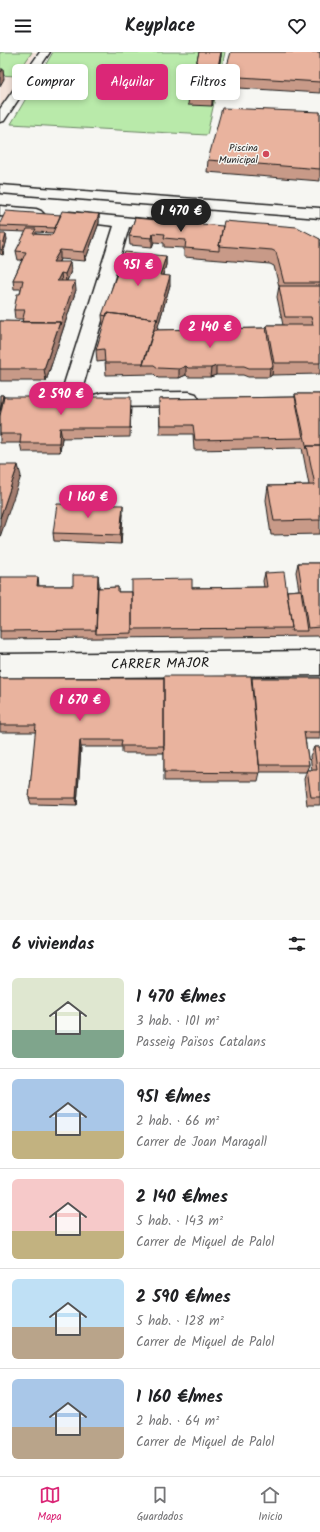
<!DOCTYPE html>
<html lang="es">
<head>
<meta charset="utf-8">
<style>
	body { margin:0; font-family:Kalam,sans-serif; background:#f6f6f6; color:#202124; height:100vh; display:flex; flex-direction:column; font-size:15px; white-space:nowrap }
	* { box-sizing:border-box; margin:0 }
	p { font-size:13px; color:#757577 }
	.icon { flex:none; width:22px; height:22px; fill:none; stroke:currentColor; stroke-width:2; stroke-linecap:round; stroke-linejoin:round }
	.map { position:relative; height:868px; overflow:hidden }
	.sheet { display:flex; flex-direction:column; background:#fff; flex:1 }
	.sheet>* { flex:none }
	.guide { position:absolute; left:12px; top:12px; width:296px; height:36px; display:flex; gap:8px }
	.price { position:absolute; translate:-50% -34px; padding:0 9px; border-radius:14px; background:#db2777; color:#fff; font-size:13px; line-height:26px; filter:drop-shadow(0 1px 2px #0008) }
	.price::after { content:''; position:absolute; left:50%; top:24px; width:12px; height:9px; margin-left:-6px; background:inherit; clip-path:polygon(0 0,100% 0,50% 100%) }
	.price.on { background:#222; color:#fff }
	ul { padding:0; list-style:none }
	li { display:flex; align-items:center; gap:12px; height:100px; padding:0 12px }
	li+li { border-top:1px solid #e0e0e0 }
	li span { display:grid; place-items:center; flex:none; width:112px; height:80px; border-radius:6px; color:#555 }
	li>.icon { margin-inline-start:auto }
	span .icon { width:48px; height:48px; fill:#fffc; stroke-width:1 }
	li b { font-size:17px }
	h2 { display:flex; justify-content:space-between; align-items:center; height:48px; padding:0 12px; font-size:17px }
	.pill { padding:0 14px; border-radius:6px; background:#fff; box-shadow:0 2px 6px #0003; font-size:14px; line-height:36px }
	.pill.on { background:#db2777; color:#fff }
	header { display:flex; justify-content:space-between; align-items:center; height:52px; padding:0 12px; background:#fff; font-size:18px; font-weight:700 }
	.menu { display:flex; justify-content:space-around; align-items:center; height:56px; border-top:1px solid #e0e0e0; background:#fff; font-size:11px; color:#757577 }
	.menu a { display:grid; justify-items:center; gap:2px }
	.menu .on { color:#db2777 }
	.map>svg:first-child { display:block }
	.built { fill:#f2e2d9 }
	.green { fill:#b9eaaa; stroke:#6a8363 }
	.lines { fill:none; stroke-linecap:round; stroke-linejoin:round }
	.pedestrian-casing { stroke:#1c1c1c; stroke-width:3 }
	.minor-casing { stroke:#1c1c1c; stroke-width:3 }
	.tertiary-casing { stroke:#1c1c1c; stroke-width:3 }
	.secondary-casing { stroke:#1c1c1c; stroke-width:3 }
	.pedestrian { fill:#f6f6f2; fill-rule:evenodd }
	.minor { fill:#f6f6f2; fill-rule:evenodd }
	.tertiary { fill:#f6f6f2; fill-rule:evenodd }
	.secondary { fill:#f6f6f2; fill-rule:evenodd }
	.wall { fill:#c89a88; stroke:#1c1c1c; fill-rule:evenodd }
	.shaded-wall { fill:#a37d6f; stroke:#1c1c1c }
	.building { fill:#e9b39e; stroke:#1c1c1c }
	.poi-dot { fill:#d1495b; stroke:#f6f6f2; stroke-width:1.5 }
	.labels { text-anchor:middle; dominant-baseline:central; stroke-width:3; stroke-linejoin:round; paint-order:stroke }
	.far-poi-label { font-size:10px; fill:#1c1c1c; stroke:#f6f6f2; text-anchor:end }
	.near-street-label { font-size:14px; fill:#1c1c1c; stroke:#f6f6f2 }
</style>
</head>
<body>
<header><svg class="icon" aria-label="menu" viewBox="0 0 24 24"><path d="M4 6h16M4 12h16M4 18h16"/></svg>Keyplace<svg class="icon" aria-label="heart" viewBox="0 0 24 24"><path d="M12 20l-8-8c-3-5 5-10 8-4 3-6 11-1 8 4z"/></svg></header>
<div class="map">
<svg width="320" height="868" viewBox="0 0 320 868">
	<rect width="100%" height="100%" fill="#f6f6f2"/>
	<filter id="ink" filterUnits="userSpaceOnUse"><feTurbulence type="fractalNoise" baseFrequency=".025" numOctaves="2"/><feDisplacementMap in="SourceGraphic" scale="8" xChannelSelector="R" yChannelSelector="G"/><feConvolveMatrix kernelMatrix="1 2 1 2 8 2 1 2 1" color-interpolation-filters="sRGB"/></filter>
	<g filter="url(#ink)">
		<path class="built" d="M0 0H37L0 56Z"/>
		<path class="green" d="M0 0H32L16 24 0 23Z
			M53 0H225L207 83 11 72Z"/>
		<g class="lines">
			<defs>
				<path id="pedestrian" d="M40 0H50L4 69 0 70V57Z"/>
				<path id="minor" d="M0 154 36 157 41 159 44 162 41 165 36 167 0 164Z
					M70 160 163 169 169 171 171 174 169 177 163 179 129 175 79 348 76 353 69 355 62 353 59 348 114 174 65 168 62 165 65 162Z
					M189 340 196 342 199 347 196 352 189 354 101 355 94 353 91 348 94 343 101 341Z"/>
				<path id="tertiary" d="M320 599V623L0 626V602Z"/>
				<path id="secondary" d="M0 133 320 156V166L0 141Z"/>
			</defs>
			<use href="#pedestrian" class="pedestrian-casing"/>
			<use href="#minor" class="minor-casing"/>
			<use href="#tertiary" class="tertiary-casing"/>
			<use href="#secondary" class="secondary-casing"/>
			<use href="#pedestrian" class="pedestrian"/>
			<use href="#minor" class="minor"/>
			<use href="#tertiary" class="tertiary"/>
			<use href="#secondary" class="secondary"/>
		</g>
		<path class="wall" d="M199 0H221V4L212 54 188 53 189 43Z
			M320 0V41L223 35 224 24Z
			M320 60V129L207 120 208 108Z
			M99 162V171L85 209 60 207 59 210 71 219 67 229 76 238 46 329H0V269L22 270 23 267H15L14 258 20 242 21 237H14L13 228 22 208H18L16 199 26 180 0 179V171L61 163ZM36 180 53 181 52 183 36 182Z
			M135 166 320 187V322L272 323 269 325H248L243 323H216L210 325H188L186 323 179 326H158L154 322 106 323 105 309 97 310 96 298 104 273H103L102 263 166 204V213L163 223 170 233 157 278 266 276 267 273H283L277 245 279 234 274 214 270 212 184 205V196L164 195V191L154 190 152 195 130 193 129 184Z
			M0 182 7 187 3 203 0 202Z
			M295 342H320V482L271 483 266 448 268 434 309 433 302 396 194 398 193 382H160L159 347 295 345Z
			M0 343H3L4 345 131 354 130 385 62 386 60 400H22L20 391H0Z
			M123 462 121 492 54 489 53 481Z
			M298 511H320V584L0 587V525L39 534H73L98 523 99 536 118 535V540H132L192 536 264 535 263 529 265 521 287 539 299 538 296 520Z
			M0 626H320V687H305L309 713 306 720H260L258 729H164V682V701H122V695H81L77 753 31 752 29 746 36 680H0Z
			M314 695H320V753H307L304 727 307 718H312L310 704Z"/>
		<path class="shaded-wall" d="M221 0V4L212 54V44Z
			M3 17 4 27 0 34V21Z
			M99 162V171L85 209 84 200Z
			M153 181 154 190 152 195V186Z
			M6 182 7 187 3 203 2 198Z
			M60 198V207L54 219 53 210Z
			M166 204V213L160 232V223Z
			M70 210 71 219 66 231 65 222Z
			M61 221 62 230 57 229Z
			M170 224V233L157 278 143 313V311Z
			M75 229 76 238 46 329 44 317 60 270Z
			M186 314V323L179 326V317Z
			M216 314V323L210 325 211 316Z
			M273 314 272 323 269 325 270 316Z
			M3 343 5 355 0 383V359Z
			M60 376 62 386 60 400 59 391Z
			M18 413 21 424 0 485V466Z
			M123 453V462L121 492 120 483Z
			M98 523 99 532 97 581 96 582V578Z
			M38 525 39 534V543L37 534Z
			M80 688 81 695 77 753 76 746Z"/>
		<path class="building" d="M199 0H221L212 44 189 43Z
			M231 0H320V30L224 24Z
			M0 17H3L0 21Z
			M222 56 320 60V117L208 108Z
			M6 159 61 163 55 176 0 174V171Z
			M62 159 99 162 84 200 60 198 53 210H70L65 222 61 221 57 229H75L60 273V270H22L25 258H14L17 242H20L23 228H13L26 200 16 199 27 177H36L33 182 52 183Z
			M135 166 223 174 219 194V199L185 196 186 188 164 186 165 182 153 181 152 186 129 184Z
			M224 169 297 175 320 187V231H284L276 200 272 198 219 194Z
			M0 182H6L2 198 0 197Z
			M125 200 166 204 160 223 170 224 157 269V267L107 261V264L102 263Z
			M279 234H320V311H274L267 273H313L311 265H285Z
			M107 261 157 267 143 311H105L104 297 96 298Z
			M0 269 60 270 44 317H0Z
			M266 276 273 314 270 316H249L244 314H216L211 316H188L186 314 179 317 158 316 154 313H143L154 278Z
			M295 342H320V394H307V397Z
			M0 343H3L0 359Z
			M4 345H131L130 376H60L59 391H20L21 382H0V364Z
			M295 345 303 386 195 388 193 373H160L159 347Z
			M307 394H320V468L274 469 268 434 315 433Z
			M0 413H18L0 466Z
			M57 452 123 453 120 483 53 481Z
			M298 511H320V575L308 576Z
			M284 520 292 576 132 577V528L192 527V536L267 535 265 521Z
			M73 523H98L96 578 0 579V525H38L37 534H73Z
			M118 535V540H132V581L96 582 98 536Z
			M301 538 307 579H291L292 576 287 539Z
			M164 624H251L260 721 164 720Z
			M0 626H164V694H121L122 688H80L76 746H29L36 673H0Z
			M252 626H320V680H304L309 713H259Z
			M314 695H320V745H311L307 718H317Z"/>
	</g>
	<circle class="poi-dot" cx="266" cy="102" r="4"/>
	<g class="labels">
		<g class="far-poi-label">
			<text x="258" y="96">Piscina<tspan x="258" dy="12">Municipal</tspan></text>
		</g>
		<g class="near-street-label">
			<text transform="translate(160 612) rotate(-1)">CARRER MAJOR</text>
		</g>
	</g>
</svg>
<b class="price on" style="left:181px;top:181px">1 470 €</b>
<b class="price" style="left:138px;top:235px">951 €</b>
<b class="price" style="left:210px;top:297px">2 140 €</b>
<b class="price" style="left:61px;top:364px">2 590 €</b>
<b class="price" style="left:88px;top:467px">1 160 €</b>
<b class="price" style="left:80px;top:670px">1 670 €</b>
<div class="guide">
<a class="pill">Comprar</a>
<a class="pill on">Alquilar</a>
<a class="pill">Filtros</a>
</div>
</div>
<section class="sheet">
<h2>6 viviendas<svg class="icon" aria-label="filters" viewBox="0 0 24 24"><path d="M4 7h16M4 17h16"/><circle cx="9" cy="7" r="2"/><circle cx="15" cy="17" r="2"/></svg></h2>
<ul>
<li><span style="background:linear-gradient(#dfe7d0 65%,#7fa58c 0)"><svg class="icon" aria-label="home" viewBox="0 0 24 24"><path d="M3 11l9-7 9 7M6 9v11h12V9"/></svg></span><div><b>1 470 €/mes</b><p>3 hab. · 101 m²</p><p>Passeig Països Catalans</p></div></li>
<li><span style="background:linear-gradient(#a9c7e8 65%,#c2b280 0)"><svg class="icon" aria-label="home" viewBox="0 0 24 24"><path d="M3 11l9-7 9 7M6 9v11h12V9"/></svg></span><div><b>951 €/mes</b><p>2 hab. · 66 m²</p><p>Carrer de Joan Maragall</p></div></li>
<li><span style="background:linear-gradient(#f6c9c9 65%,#c2b280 0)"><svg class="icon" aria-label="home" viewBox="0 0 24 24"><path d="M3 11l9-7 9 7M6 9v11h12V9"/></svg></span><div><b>2 140 €/mes</b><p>5 hab. · 143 m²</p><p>Carrer de Miquel de Palol</p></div></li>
<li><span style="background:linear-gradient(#bfe0f5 60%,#b9a48a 0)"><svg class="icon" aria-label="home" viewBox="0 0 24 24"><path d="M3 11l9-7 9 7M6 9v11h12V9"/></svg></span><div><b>2 590 €/mes</b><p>5 hab. · 128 m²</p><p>Carrer de Miquel de Palol</p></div></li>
<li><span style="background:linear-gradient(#a9c7e8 60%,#b9a48a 0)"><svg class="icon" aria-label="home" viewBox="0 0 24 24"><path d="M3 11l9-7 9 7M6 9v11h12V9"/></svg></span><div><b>1 160 €/mes</b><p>2 hab. · 64 m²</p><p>Carrer de Miquel de Palol</p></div></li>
</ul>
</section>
<nav class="menu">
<a class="on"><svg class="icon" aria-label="map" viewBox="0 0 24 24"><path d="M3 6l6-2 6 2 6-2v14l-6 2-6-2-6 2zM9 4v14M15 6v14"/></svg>Mapa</a>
<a><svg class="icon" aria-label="saved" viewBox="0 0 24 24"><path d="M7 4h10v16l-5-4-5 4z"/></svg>Guardados</a>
<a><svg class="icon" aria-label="home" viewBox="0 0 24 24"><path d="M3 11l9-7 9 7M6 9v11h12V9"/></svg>Inicio</a>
</nav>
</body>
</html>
